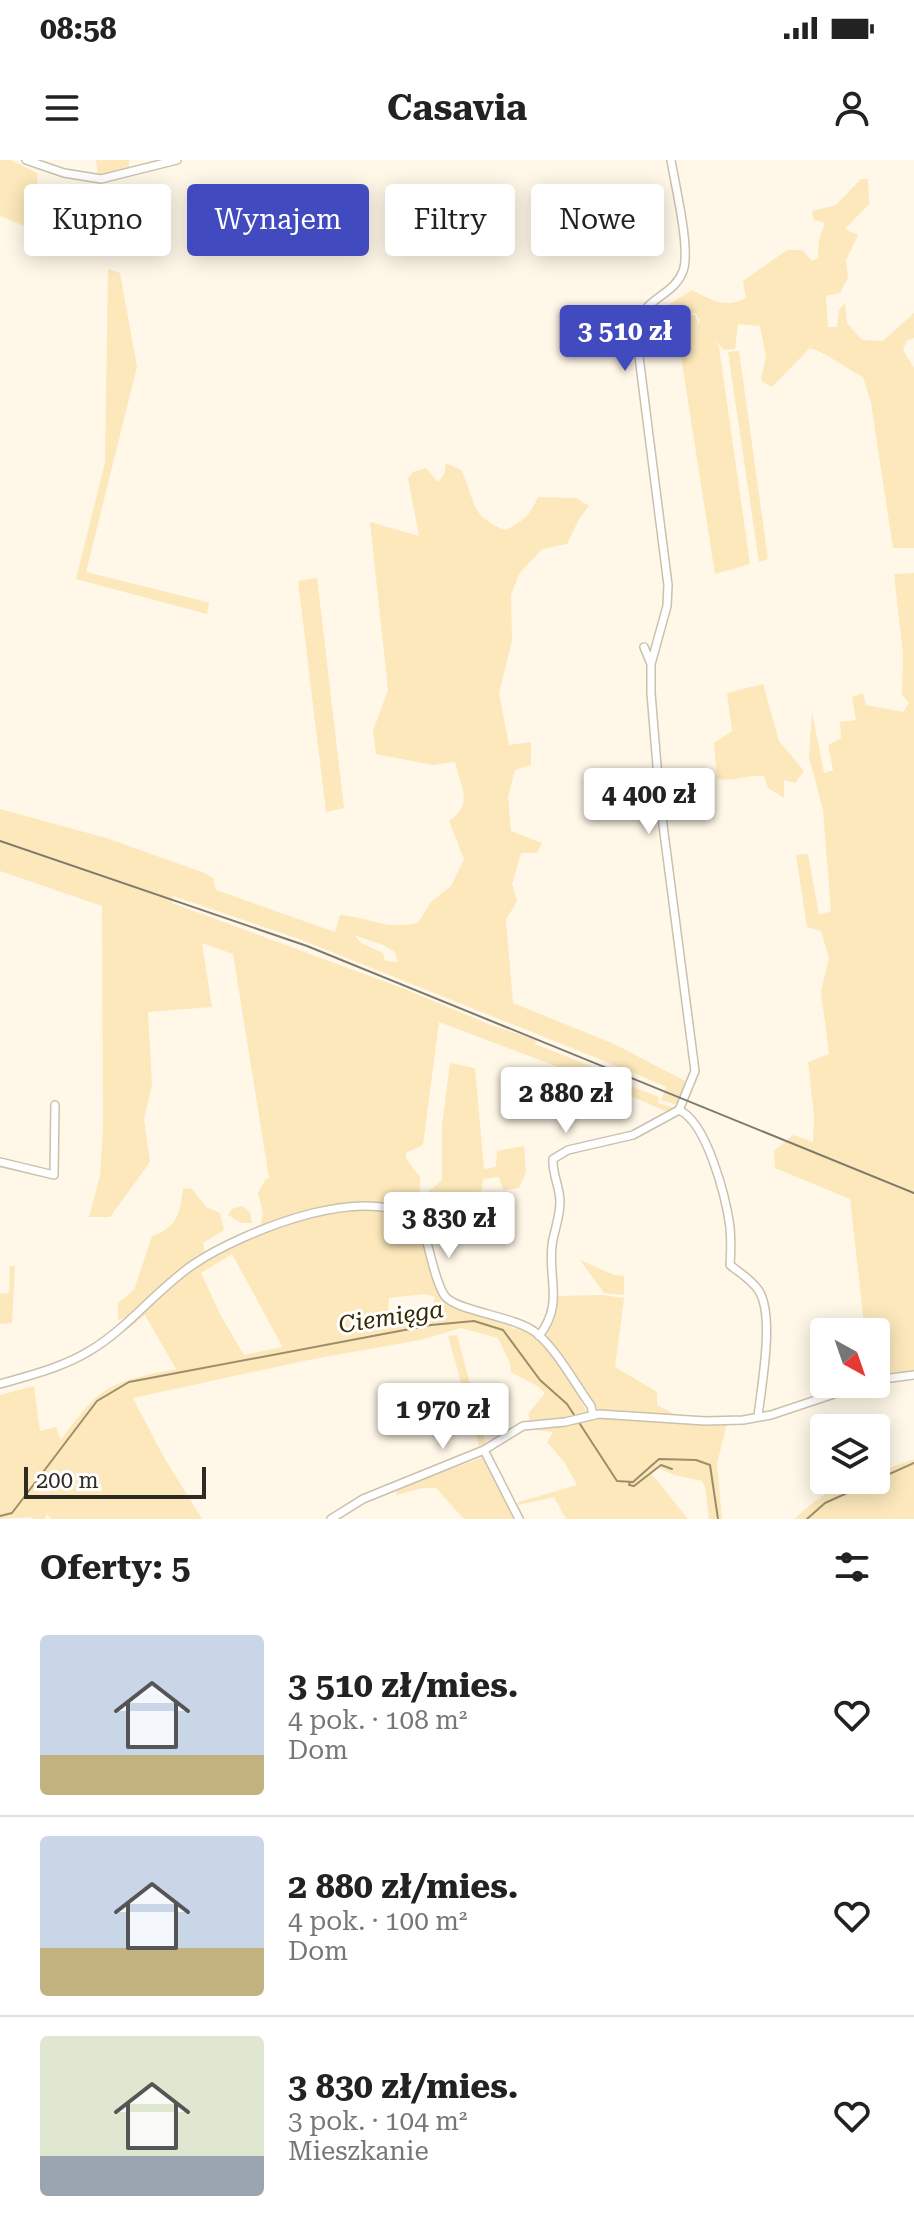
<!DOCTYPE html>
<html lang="pl">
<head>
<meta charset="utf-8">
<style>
	body { margin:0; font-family:"Roboto Serif",serif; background:#f2f2f2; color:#222; height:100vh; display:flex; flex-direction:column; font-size:30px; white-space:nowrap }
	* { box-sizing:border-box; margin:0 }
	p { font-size:26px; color:#767676 }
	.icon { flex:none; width:44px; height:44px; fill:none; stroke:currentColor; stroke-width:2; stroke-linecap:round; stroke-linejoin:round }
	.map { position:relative; height:1359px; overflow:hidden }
	.panel { display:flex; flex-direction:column; background:#fff; flex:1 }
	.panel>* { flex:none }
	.hud { position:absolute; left:24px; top:24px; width:866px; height:72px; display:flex; gap:16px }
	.needle { width:52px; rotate:140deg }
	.controls { position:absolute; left:810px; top:1158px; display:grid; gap:16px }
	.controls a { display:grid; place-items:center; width:80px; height:80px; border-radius:8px; background:#fff; box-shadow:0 4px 20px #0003; font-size:40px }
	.scale { position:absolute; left:24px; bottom:20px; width:182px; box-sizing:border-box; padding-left:8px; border:4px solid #2e2b23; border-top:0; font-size:22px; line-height:28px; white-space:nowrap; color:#2e2b23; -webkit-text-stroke:6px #fff; paint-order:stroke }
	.price { position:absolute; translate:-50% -68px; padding:0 18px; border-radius:8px; background:#fff; color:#222; font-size:26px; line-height:52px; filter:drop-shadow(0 2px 4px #0008) }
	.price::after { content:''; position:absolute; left:50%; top:48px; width:24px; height:18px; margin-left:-12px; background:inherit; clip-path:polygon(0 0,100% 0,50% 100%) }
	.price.active { background:#414abe; color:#fff }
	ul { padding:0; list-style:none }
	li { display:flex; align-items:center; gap:24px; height:200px; padding:0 40px }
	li+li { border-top:2px solid #e0e0e0 }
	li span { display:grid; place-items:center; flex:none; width:224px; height:160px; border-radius:8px; color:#555 }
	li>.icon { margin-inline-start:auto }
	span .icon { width:96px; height:96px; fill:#fffc; stroke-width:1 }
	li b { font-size:34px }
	h2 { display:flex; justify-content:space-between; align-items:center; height:96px; padding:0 40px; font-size:34px }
	.chip { padding:0 28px; border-radius:8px; background:#fff; box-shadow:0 4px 20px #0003; font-size:28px; line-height:72px }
	.chip.active { background:#414abe; color:#fff }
	.status { display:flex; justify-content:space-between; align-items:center; height:56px; padding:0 40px; background:#fff; direction:ltr }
	.status svg { height:22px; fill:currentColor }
	header { display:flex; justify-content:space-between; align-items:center; height:104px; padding:0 40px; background:#fff; font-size:36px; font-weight:700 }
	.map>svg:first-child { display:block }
	.green { fill:#fce8bb; fill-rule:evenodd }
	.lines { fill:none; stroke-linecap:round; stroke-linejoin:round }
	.stream { stroke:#9c8d6b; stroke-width:2 }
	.minor-casing { stroke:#cac1ae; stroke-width:10 }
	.minor { stroke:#fff; stroke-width:7 }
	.rail { stroke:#7e796e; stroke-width:2 }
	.labels { text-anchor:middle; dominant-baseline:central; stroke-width:6; stroke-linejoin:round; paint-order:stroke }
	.water-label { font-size:24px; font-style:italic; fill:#362801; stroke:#fff }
</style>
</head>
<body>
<div class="status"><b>08:58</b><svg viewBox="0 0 49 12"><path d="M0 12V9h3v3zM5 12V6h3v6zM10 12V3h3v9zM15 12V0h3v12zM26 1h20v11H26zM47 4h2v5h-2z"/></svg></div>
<header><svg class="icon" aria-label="menu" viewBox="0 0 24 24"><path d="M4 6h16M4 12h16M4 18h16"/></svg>Casavia<svg class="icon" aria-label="person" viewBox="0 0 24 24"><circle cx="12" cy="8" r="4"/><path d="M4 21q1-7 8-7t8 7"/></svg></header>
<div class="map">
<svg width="914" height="1359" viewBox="0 0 914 1359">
	<rect width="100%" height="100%" fill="#fff7e7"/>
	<path class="green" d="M0 0H11L37 13 39 72 0 56Z
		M96 0H129V12L98 16Z
		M861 19H868L869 44 845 69 858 75 846 100 848 118 840 133 826 136 828 167H837L839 150 845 143 847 163 862 180 883 181 914 153V178L907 180 903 190 914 208V388H893L871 243 863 217C845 208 829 194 810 188L772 227 761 220 766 196 760 166 738 164 735 189 724 190 715 180 719 187 750 404 715 414 675 158 659 173H654L647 148 654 143 662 155H695L698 162 695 166 700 162 696 153 671 154 668 145 692 130C711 140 726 149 746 138L743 121 787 90H802L812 101 818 98 819 80 825 63 814 60 812 51 836 45Z
		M108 109 120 113 137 207 86 412 203 441 209 443 207 454 76 419 105 302Z
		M739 191 768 399 759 402 728 192Z
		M446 303 461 310C476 341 469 356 505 370 522 363 531 354 538 337L576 338 589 346 579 359 567 384 542 389 519 414 511 435 512 481 499 533 509 585 531 582V605L515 610 508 637 511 671 542 683 537 693H521L512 724 517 741 506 760 513 843 614 884 689 923 679 950 670 953 601 923 439 862 423 985 406 993V999L420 1017V1039L442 1020V966L450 903 475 908 484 1009 496 1007 497 991 524 986 526 1012 519 1028 503 1030 499 1017 483 1019 482 1031C462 1034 434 1036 424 1056L420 1058 414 1053 410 1060C432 1077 436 1117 444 1142 466 1154 496 1153 515 1170L516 1166 540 1179 589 1248 580 1240 591 1258 727 1263 717 1304 722 1359H709L705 1327 702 1321 674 1315 657 1307 650 1312 688 1359H566L554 1337 518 1345 525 1359H464L436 1328H423L397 1335 395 1329 484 1297 509 1345 577 1325 565 1303 547 1282 553 1272 534 1270 528 1254 545 1233 539 1227 511 1212 510 1203 498 1178 461 1168 420 1180 313 1199 133 1238 162 1294 202 1359H51L47 1354 45 1359H33L32 1357 0 1359V1235L34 1226 40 1271 56 1267 61 1280C101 1225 109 1222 176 1209L145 1155 126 1170 121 1171 174 1121 207 1098 259 1073 263 1053 258 1033 265 1020 269 1018 233 794 202 783 212 847 148 852 152 925 144 959 150 1002 110 1057H89L100 1016 103 966 102 746 0 711V649L106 678 202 712 213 718 216 730 335 772 340 755C372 758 384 770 418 763L431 742 451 726 464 699 449 661C475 644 460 626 455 602L432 605 376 594 373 571 388 530 370 362 419 376 408 318 413 312 426 308 438 322 444 315ZM173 736 299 779 639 915 666 927 661 940 677 945 675 948 658 943 659 937 628 925 629 921 535 884 536 880 491 865 402 828 172 743ZM354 775 383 785 395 792 398 802 385 801 383 793 361 783ZM232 1094 282 1186V1187L244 1195 221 1156 201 1113ZM424 1134 435 1137 433 1146 419 1148 417 1163 394 1168 388 1161 389 1138Z
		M914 413V1212L876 1216V1172H865L850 1039 775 1008 774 991 793 975 813 982 814 956 808 902 829 894 821 832 829 798 821 771 807 767 796 695 808 694 819 755 831 751 823 650 809 597 812 552 824 613 833 610 828 585 841 578 840 562 856 560 852 537 863 533 866 545 903 552 909 543 902 535 903 494 894 414Z
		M317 418 344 648 326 652 298 421Z
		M763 524 779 581 804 611 795 623 784 620V638L768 628 764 616C747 614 734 622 717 619L714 583 732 571 727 533Z
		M191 1028 206 1047 220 1053 224 1070 203 1083 205 1094 182 1108 126 1157 118 1160V1143L134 1130 152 1076C178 1067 180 1053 183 1029Z
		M242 1046 250 1052 252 1063H242L228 1055 232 1049Z
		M580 1100 614 1115 624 1116V1135L604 1133Z
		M10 1106H15L12 1163 0 1164V1134L9 1133Z
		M603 1135 624 1138 615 1207 657 1232V1245L676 1255 599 1250 546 1178 558 1136Z
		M457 1175 486 1284 479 1286 448 1176Z
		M914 1299V1359H794C820 1336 840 1320 876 1320V1313Z"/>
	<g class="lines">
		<path class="stream" d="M630 1322 629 1325 634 1326 661 1305 672 1309
			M0 1356 12 1353 97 1241 129 1222 431 1165 474 1161 503 1170 540 1220 567 1244 617 1321 633 1322 659 1299 696 1300 710 1305 718 1359
			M807 1359 825 1343 914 1303"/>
		<defs>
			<path id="minor" d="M26 0 64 13 101 19 177 0
				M644 487 651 504
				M679 950C707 962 726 1038 730 1067 731 1080 731 1092 730 1105 740 1113 752 1120 759 1131 775 1157 761 1227 758 1257
				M0 1002 54 1015 55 945
				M539 1176C564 1143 548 1121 552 1085 554 1071 560 1057 560 1042 560 1027 552 1014 553 999L568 990 633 975 679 950 695 911 660 642 651 533V504L667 446 668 425 637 181C636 134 671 142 683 111 691 90 675 25 671 0
				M876 1220 914 1215
				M0 1224C31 1215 64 1207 91 1190 129 1167 157 1129 194 1104 238 1074 386 1010 424 1072 429 1087 436 1125 445 1136 456 1151 514 1156 535 1172 556 1188 575 1224 591 1246L593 1255
				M484 1290 519 1359
				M331 1359 363 1339 484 1290 523 1266 565 1262 599 1254 705 1261 743 1260 771 1255 864 1224"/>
		</defs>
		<use href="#minor" class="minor-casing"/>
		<use href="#minor" class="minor"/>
		<path class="rail" d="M0 681 307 786 914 1033"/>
	</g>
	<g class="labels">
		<g class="water-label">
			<text transform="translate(391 1157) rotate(-9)">Ciemięga</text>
		</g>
	</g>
</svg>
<div class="controls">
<a><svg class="needle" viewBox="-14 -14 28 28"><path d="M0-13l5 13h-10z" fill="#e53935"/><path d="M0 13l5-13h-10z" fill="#767676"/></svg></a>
<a><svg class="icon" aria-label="layers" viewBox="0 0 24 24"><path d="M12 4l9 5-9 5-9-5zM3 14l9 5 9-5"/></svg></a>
</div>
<div class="scale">200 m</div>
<b class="price active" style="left:625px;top:213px">3 510 zł</b>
<b class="price" style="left:649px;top:676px">4 400 zł</b>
<b class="price" style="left:566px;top:975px">2 880 zł</b>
<b class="price" style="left:449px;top:1100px">3 830 zł</b>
<b class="price" style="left:443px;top:1291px">1 970 zł</b>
<div class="hud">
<a class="chip">Kupno</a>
<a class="chip active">Wynajem</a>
<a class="chip">Filtry</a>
<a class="chip">Nowe</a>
</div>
</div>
<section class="panel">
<h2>Oferty: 5<svg class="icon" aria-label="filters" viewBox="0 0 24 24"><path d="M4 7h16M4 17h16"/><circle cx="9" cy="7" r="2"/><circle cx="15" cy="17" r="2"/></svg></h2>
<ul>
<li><span style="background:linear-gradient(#c9d6e8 75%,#c2b280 0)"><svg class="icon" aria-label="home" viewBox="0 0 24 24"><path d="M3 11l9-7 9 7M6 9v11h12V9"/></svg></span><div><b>3 510 zł/mies.</b><p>4 pok. · 108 m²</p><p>Dom</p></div><svg class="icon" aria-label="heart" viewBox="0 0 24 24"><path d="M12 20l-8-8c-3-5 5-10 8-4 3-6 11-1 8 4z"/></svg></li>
<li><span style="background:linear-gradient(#c9d6e8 70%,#c2b280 0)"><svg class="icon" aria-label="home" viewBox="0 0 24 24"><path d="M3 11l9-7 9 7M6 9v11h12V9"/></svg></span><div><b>2 880 zł/mies.</b><p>4 pok. · 100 m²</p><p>Dom</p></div><svg class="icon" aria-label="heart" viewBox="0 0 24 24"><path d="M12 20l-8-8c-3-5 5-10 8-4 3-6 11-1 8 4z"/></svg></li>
<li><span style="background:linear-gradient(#dfe7d0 75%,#9aa5b1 0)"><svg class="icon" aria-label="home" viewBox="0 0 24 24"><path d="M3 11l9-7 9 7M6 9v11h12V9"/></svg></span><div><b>3 830 zł/mies.</b><p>3 pok. · 104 m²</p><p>Mieszkanie</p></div><svg class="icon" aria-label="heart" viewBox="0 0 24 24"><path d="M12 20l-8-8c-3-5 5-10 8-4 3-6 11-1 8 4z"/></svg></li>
</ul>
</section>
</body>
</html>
